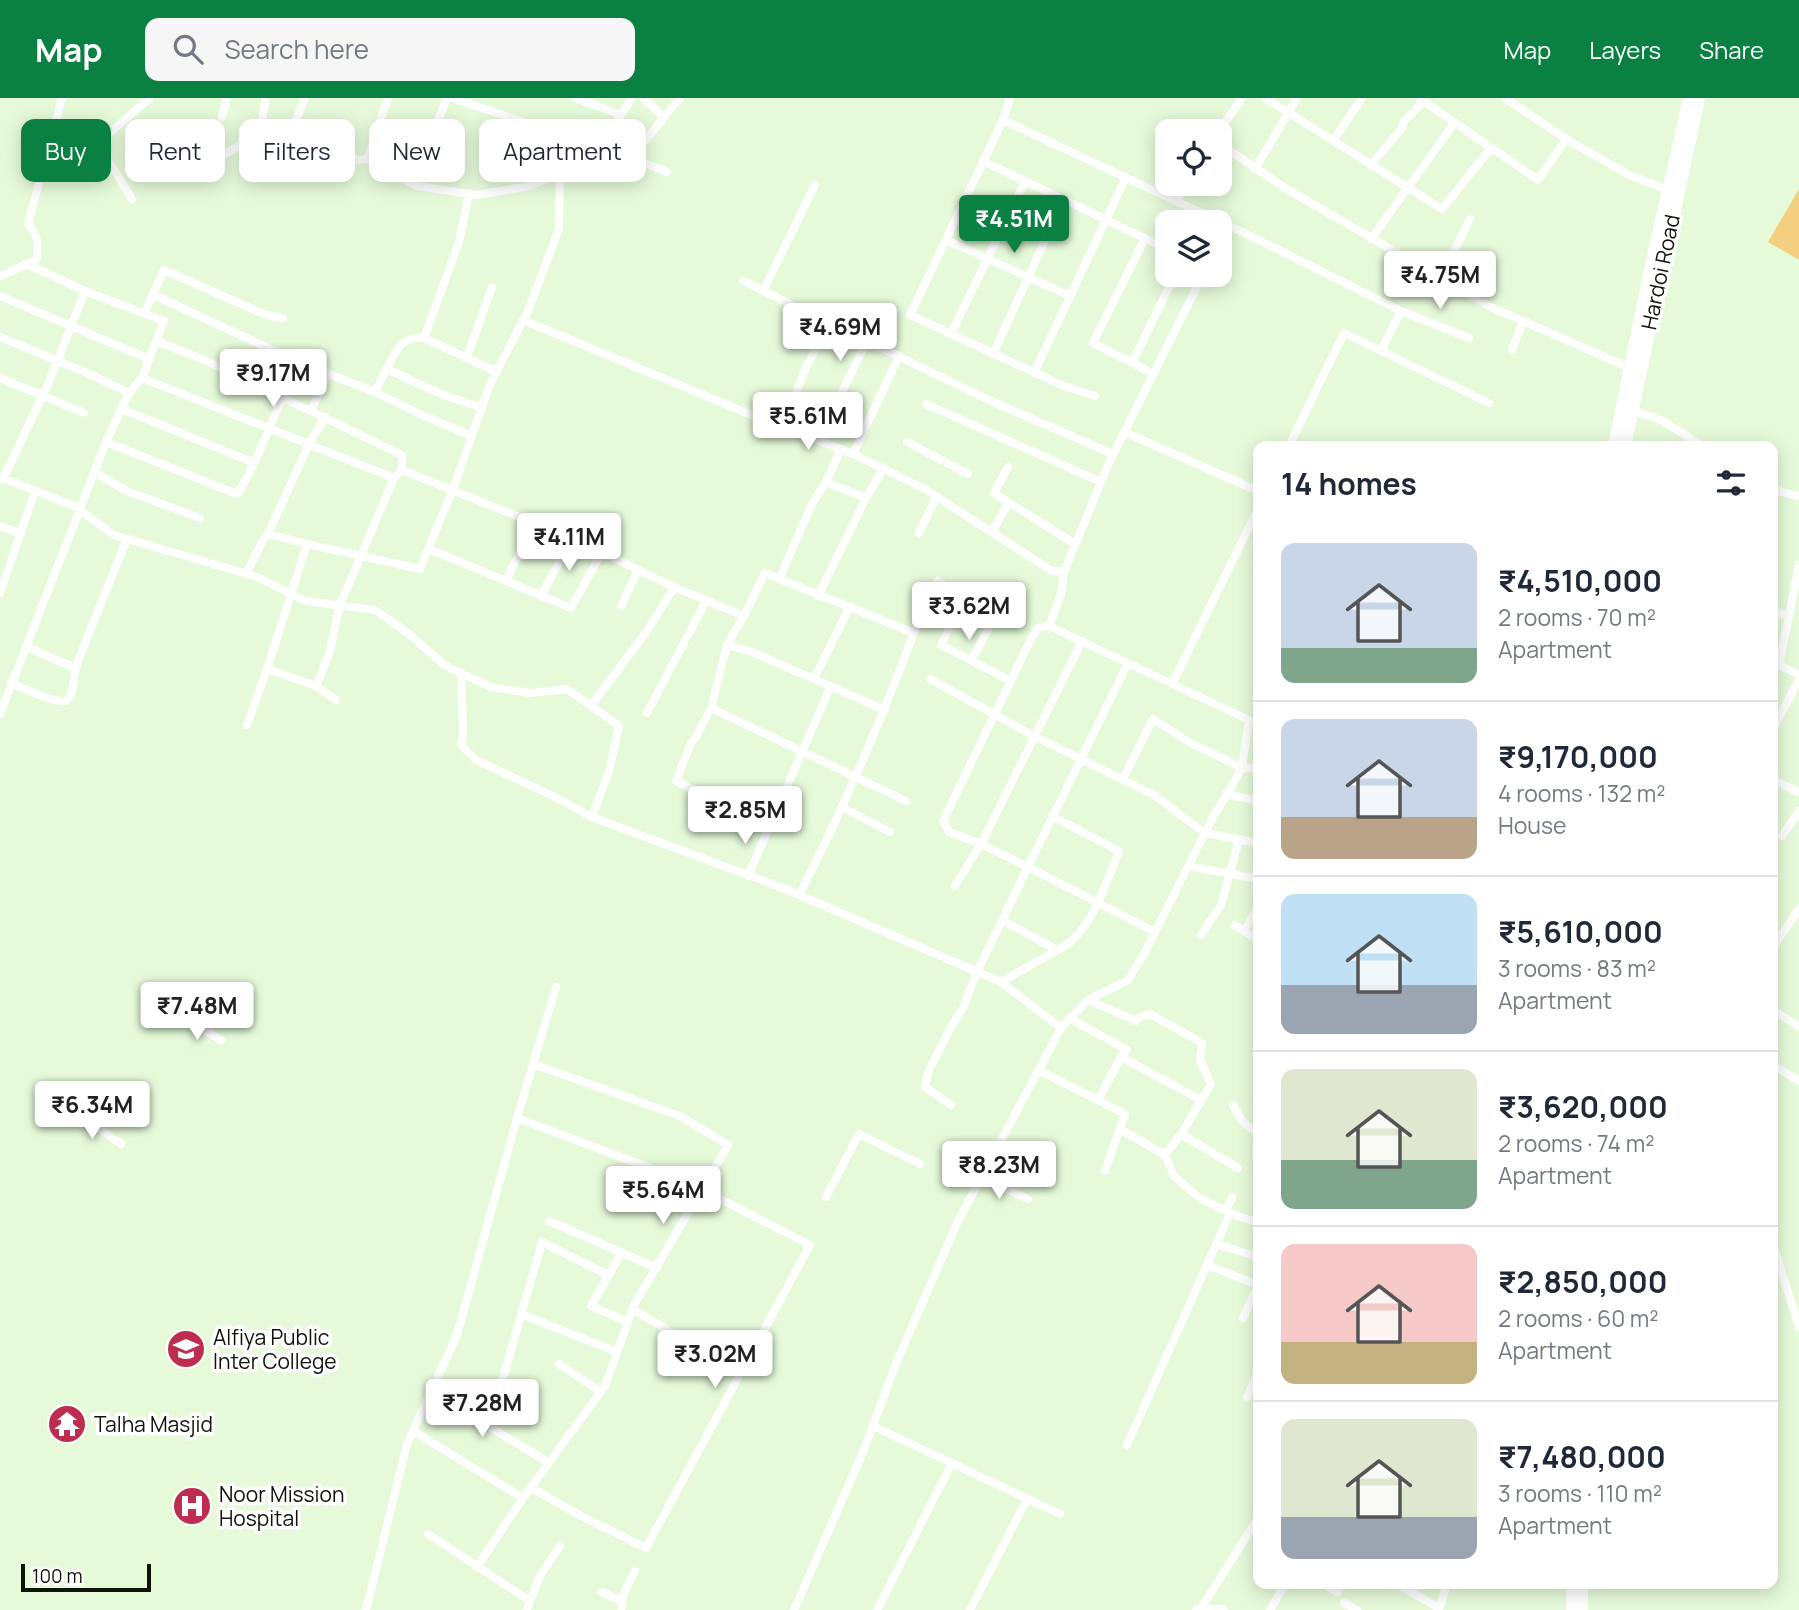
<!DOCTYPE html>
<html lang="en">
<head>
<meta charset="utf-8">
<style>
	body { margin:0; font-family:Manrope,sans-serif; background:#f6f6f7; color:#1f2937; height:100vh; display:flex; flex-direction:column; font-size:26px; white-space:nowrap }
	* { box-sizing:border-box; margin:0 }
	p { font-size:23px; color:#747a83 }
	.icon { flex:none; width:38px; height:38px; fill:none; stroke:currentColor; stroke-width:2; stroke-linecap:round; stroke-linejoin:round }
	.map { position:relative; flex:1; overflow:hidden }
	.drawer { position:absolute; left:1253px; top:343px; width:525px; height:1148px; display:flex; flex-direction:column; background:#fff; border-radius:14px; box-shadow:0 4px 18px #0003 }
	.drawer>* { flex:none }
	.guide { position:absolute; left:21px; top:21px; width:665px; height:63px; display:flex; gap:14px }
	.fabs { position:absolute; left:1155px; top:21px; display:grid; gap:14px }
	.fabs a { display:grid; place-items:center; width:77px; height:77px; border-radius:14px; background:#fff; box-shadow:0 4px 18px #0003; font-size:35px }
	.scale { position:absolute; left:21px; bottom:18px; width:130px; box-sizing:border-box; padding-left:7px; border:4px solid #0e1409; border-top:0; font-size:19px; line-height:24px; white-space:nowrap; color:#0e1409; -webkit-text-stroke:5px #fff; paint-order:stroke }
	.price { position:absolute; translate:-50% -60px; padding:0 16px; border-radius:7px; background:#fff; color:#222; font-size:23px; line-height:46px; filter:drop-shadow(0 2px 4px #0008) }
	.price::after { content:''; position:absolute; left:50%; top:42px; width:21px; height:16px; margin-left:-10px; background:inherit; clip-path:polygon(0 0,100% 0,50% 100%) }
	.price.on { background:#0b8043; color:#fff }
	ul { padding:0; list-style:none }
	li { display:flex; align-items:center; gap:21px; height:175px; padding:0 28px }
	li+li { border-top:2px solid #e0e1e3 }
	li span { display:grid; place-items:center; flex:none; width:196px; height:140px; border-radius:14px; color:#555 }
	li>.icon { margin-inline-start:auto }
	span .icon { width:84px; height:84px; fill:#fffc; stroke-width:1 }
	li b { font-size:30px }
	h2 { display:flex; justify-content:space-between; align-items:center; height:84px; padding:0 28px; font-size:30px }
	.pill { padding:0 24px; border-radius:14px; background:#fff; box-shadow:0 4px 18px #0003; font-size:24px; line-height:63px }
	.pill.on { background:#0b8043; color:#fff }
	header { display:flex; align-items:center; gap:42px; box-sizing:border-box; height:98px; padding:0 35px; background:#0b8043; color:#fff }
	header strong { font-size:33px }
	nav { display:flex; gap:38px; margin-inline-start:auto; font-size:24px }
	.search { width:490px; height:63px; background:#f6f6f7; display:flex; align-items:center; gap:18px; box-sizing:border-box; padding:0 24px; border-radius:14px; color:#747a83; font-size:26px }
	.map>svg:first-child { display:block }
	.green { fill:#f4cf80 }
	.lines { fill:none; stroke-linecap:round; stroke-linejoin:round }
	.minor { stroke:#fff; stroke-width:8 }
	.tertiary { stroke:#fff; stroke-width:10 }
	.primary { stroke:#fff; stroke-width:12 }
	.labels { text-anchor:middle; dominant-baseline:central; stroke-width:7; stroke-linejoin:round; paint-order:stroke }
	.street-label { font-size:21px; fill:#0e1409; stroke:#fff }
	.poi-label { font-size:21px; fill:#0e1409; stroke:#fff; text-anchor:start }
</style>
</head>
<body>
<header>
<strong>Map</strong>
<div class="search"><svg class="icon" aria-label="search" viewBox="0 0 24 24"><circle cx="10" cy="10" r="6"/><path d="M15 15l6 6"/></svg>Search here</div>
<nav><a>Map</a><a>Layers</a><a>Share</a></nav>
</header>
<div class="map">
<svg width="1799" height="1512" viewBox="0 0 1799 1512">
	<rect width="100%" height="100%" fill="#e6fada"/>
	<path class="green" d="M1799 91V162L1768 144Z"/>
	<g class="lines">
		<path class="minor" d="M62 0 28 126C38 137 40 148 36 162L27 166 85 193 164 223 142 280 394 380
			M388 0 367 61 417 88 476 97 530 88 560 75
			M453 0 599 50
			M576 0 621 17
			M643 0 664 19 680 0
			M1010 0 1003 22 910 217 1064 288 1095 298
			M1265 0 1442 111 1491 50
			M1419 0 1538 82 1566 41 1629 77 1668 92
			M1505 0 1566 41
			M222 19 227 0
			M1003 22 1255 140 1401 213 1469 240
			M292 32 305 0
			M1219 33 1242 0
			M259 37 266 0
			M605 42 632 60 667 74
			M646 42 664 19
			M1333 43 1362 0
			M98 45 132 101
			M1220 46 1285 90 1491 209 1630 270
			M428 47 447 0
			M983 63 1167 151
			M1371 67 1402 30 1404 23 1424 3
			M201 69 259 37 292 32 358 62 367 61
			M1255 71 1297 0
			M39 81 98 45 150 0
			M1177 103 1187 86
			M1145 140 1093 245 1152 275
			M1371 141 1455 24
			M946 142 1070 198
			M1 178 27 166
			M1440 181 1470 121
			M743 183 991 303 1113 356
			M763 193 815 87
			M154 197 298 264 375 294 424 318 472 338
			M0 198 149 261
			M144 215 164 172 266 217 283 220
			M523 222 747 315 853 356 923 390 1052 473 1064 474
			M951 236 1025 83
			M0 239 92 277 129 295
			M424 240 459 144 469 95
			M156 243 200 260 402 357V372L394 380 340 507 329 556 316 588
			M1512 252 1523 224
			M1381 253 1401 213
			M993 256 1064 101
			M467 259 492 189
			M1132 265 1175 177
			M387 271 443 297 482 310
			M1034 275 1126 79
			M0 280 84 315
			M375 294C378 286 382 281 385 274 395 256 398 238 424 240L497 274
			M839 300 867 243
			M926 306 1101 384
			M122 311 252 364
			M1628 311 1661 322 1703 348
			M311 313 328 275
			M783 329 806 269 831 225
			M1124 334 1258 393
			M106 344 237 396C255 370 268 330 283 300
			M907 344 968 376
			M1289 348 1344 235 1489 305
			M853 356 899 258
			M1008 369 994 395 1075 446
			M402 372 572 440 674 489 744 518 765 475 914 535C880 625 843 712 799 797
			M94 374 127 393 200 420
			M0 379 74 408 114 437 257 479 306 503 375 512 408 535 444 567 491 589 530 595 567 591 619 628 609 673 592 719
			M3 381 48 286 85 193
			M826 384 866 400
			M1773 392 1799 398
			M0 428 21 436
			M992 434 1009 404
			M919 435 937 398
			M268 436 307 446
			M429 451 571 510 602 454
			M1799 467 1779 567 1799 577
			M246 476 263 442 268 436 309 346 325 319
			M779 481 812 406 826 384 841 351
			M506 483 534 424
			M0 495 35 393
			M963 495 955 519 941 547 1009 582
			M541 498 572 440
			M818 498 866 400 884 370
			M621 508 638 472
			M1773 513 1789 518
			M744 518 727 547 711 610 696 639 691 645 676 683 770 730
			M914 535 937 483 994 511V521L972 561
			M727 547 752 554 885 612
			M25 548 75 570
			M1128 565 1028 769 1155 834
			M461 575 463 634 461 647 476 662 551 697 592 719 783 790 1001 884 1061 930
			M814 581 849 510
			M930 581 1034 638 1154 697 1205 735 1258 745
			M11 585C21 589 59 608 67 602 75 595 73 576 77 566 93 524 110 483 127 441
			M1172 586 1258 411
			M336 602 316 588 267 571 307 446 420 471 453 391 490 286 528 213 559 131 560 75 591 62 632 0
			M591 608 649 530 674 489
			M711 610 906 703
			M647 615 706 503
			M0 616 106 344 129 295 142 280
			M247 627 267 571
			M1773 631 1799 581
			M1123 681 1153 621 1189 644 1242 670H1258
			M1773 682 1799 694
			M1226 696 1258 703
			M842 709 890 734
			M1782 738 1799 713
			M1188 768 1258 781
			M748 778 830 590
			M955 788 981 746 949 734 943 723 1033 537 1039 529 1049 528
			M1002 822 1057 852
			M1235 827 1258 842
			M1244 833 1258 809
			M1201 837 1221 807 1239 742
			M1773 849 1799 811
			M1001 884 1068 846C1095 824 1106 784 1119 753L1052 718
			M1088 902 1136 923 1141 918 1150 916 1202 945 1200 962 1211 986 1183 1033 1165 1057
			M1773 912 1799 929
			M1069 920 1127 952 1121 959 1201 1002
			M188 922 221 942
			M1773 967 1799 983
			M1038 972 1125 1016 1105 1073
			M1098 1002 1121 959
			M951 1007 925 989 929 972 952 927 963 910 977 874 1028 769 981 746 1082 543
			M1233 1007 1242 1023 1258 1036
			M75 1019 97 1029 121 1046
			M517 1020 685 1083 810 1147 646 1450 581 1418 530 1389
			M1120 1031 1165 1057 1174 1078 1198 1099 1230 1115 1258 1125
			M1181 1036 1238 1070
			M1258 1049 1256 1054 1258 1064
			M981 1079 1028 1101
			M826 1099 859 1036 920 1066
			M1225 1113 1232 1100
			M549 1123 657 1170
			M1216 1146 1258 1159
			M1773 1146 1799 1229
			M622 1154 591 1208 628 1224
			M1207 1167 1258 1187 1243 1220
			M632 1211 741 1275
			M521 1216 617 1254
			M559 1266 601 1294
			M431 1293 549 1365
			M1247 1299 1258 1273
			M873 1328 1060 1416
			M489 1329 542 1144 608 1177
			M413 1333 523 1400
			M1127 1347 1230 1115
			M428 1436 530 1503 527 1512
			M477 1469 523 1400 605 1288 634 1207 728 1047 680 1018 533 966
			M1323 1486 1338 1494
			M1397 1486 1439 1510
			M601 1494 622 1503
			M530 1503 540 1478 560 1448
			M1344 1505 1357 1512
			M366 1512 407 1346 457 1237 517 1020 556 889
			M621 1512 623 1497 635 1473
			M794 1512 863 1354 897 1263 958 1123 1061 930 1088 902 1128 882 1145 854 1212 721 1242 670 1249 622 1049 528 1061 496 1064 474 1108 367 1203 177
			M877 1512 952 1365
			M970 1512 1027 1401
			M1200 1512 1258 1420
			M1270 1512 1285 1486
			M1439 1512 1447 1486"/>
		<path class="tertiary" d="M1197 1512H1223"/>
		<path class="primary" d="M1614 348 1649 176 1689 0
			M1625 348 1699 0
			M1572 1512V1486
			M1582 1512V1486"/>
	</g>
	<defs>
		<symbol id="school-disc" viewBox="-11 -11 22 22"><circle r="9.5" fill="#be2d50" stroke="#fff"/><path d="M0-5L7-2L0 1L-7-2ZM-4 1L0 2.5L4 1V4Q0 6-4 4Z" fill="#fff"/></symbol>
		<symbol id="temple-disc" viewBox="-11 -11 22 22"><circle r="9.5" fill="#be2d50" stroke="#fff"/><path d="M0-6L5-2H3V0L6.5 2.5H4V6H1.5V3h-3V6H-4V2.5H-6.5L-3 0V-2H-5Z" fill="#fff"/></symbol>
		<symbol id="hospital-disc" viewBox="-11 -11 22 22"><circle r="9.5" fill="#be2d50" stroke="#fff"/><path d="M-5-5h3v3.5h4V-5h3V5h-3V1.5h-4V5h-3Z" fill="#fff"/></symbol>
	</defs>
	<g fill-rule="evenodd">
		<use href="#school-disc" x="164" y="1229" width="44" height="44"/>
		<use href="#temple-disc" x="45" y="1304" width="44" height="44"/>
		<use href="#hospital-disc" x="170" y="1386" width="44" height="44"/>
	</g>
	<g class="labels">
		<g class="street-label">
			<text transform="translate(1660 174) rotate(-78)">Hardoi Road</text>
		</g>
		<g class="poi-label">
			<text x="213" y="1239">Alfiya Public<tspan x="213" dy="24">Inter College</tspan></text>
			<text x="94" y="1326">Talha Masjid</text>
			<text x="219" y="1396">Noor Mission<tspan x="219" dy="24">Hospital</tspan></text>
		</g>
	</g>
</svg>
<div class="fabs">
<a><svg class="icon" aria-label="locate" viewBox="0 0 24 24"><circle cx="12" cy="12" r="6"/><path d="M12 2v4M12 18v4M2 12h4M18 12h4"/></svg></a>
<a><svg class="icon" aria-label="layers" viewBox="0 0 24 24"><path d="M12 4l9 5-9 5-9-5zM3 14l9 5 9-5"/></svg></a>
</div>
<div class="scale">100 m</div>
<b class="price on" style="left:1014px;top:157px">₹4.51M</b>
<b class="price" style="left:1440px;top:213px">₹4.75M</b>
<b class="price" style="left:840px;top:265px">₹4.69M</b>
<b class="price" style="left:273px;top:311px">₹9.17M</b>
<b class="price" style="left:808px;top:354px">₹5.61M</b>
<b class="price" style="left:569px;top:475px">₹4.11M</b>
<b class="price" style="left:969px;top:544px">₹3.62M</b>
<b class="price" style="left:745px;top:748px">₹2.85M</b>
<b class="price" style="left:197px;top:944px">₹7.48M</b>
<b class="price" style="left:92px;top:1043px">₹6.34M</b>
<b class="price" style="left:999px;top:1103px">₹8.23M</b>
<b class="price" style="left:663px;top:1128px">₹5.64M</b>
<b class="price" style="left:715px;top:1292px">₹3.02M</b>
<b class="price" style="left:482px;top:1341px">₹7.28M</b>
<div class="guide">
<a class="pill on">Buy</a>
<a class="pill">Rent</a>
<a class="pill">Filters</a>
<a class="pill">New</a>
<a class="pill">Apartment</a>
</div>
<section class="drawer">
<h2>14 homes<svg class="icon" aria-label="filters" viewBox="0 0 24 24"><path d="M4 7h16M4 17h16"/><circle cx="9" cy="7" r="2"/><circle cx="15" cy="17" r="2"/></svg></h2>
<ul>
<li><span style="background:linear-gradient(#c9d6e8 75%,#7fa58c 0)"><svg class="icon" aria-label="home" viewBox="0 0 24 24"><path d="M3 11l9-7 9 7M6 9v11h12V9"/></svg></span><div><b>₹4,510,000</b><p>2 rooms · 70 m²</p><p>Apartment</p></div></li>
<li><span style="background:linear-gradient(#c9d6e8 70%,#b9a48a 0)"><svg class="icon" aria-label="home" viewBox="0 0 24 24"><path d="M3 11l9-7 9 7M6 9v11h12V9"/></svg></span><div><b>₹9,170,000</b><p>4 rooms · 132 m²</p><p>House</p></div></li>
<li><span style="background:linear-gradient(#bfe0f5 65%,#9aa5b1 0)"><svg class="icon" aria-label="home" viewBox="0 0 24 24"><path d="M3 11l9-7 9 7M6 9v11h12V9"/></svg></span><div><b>₹5,610,000</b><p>3 rooms · 83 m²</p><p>Apartment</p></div></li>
<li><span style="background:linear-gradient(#dfe7d0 65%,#7fa58c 0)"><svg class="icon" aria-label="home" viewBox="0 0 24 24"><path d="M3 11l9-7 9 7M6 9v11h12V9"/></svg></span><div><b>₹3,620,000</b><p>2 rooms · 74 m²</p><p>Apartment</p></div></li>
<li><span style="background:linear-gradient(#f6c9c9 70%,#c2b280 0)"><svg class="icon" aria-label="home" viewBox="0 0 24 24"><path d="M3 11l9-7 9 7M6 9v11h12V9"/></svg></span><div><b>₹2,850,000</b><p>2 rooms · 60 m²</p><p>Apartment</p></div></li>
<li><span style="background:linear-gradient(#dfe7d0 70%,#9aa5b1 0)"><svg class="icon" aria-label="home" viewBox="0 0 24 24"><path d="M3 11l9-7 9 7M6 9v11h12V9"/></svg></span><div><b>₹7,480,000</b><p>3 rooms · 110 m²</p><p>Apartment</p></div></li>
</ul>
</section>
</div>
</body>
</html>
